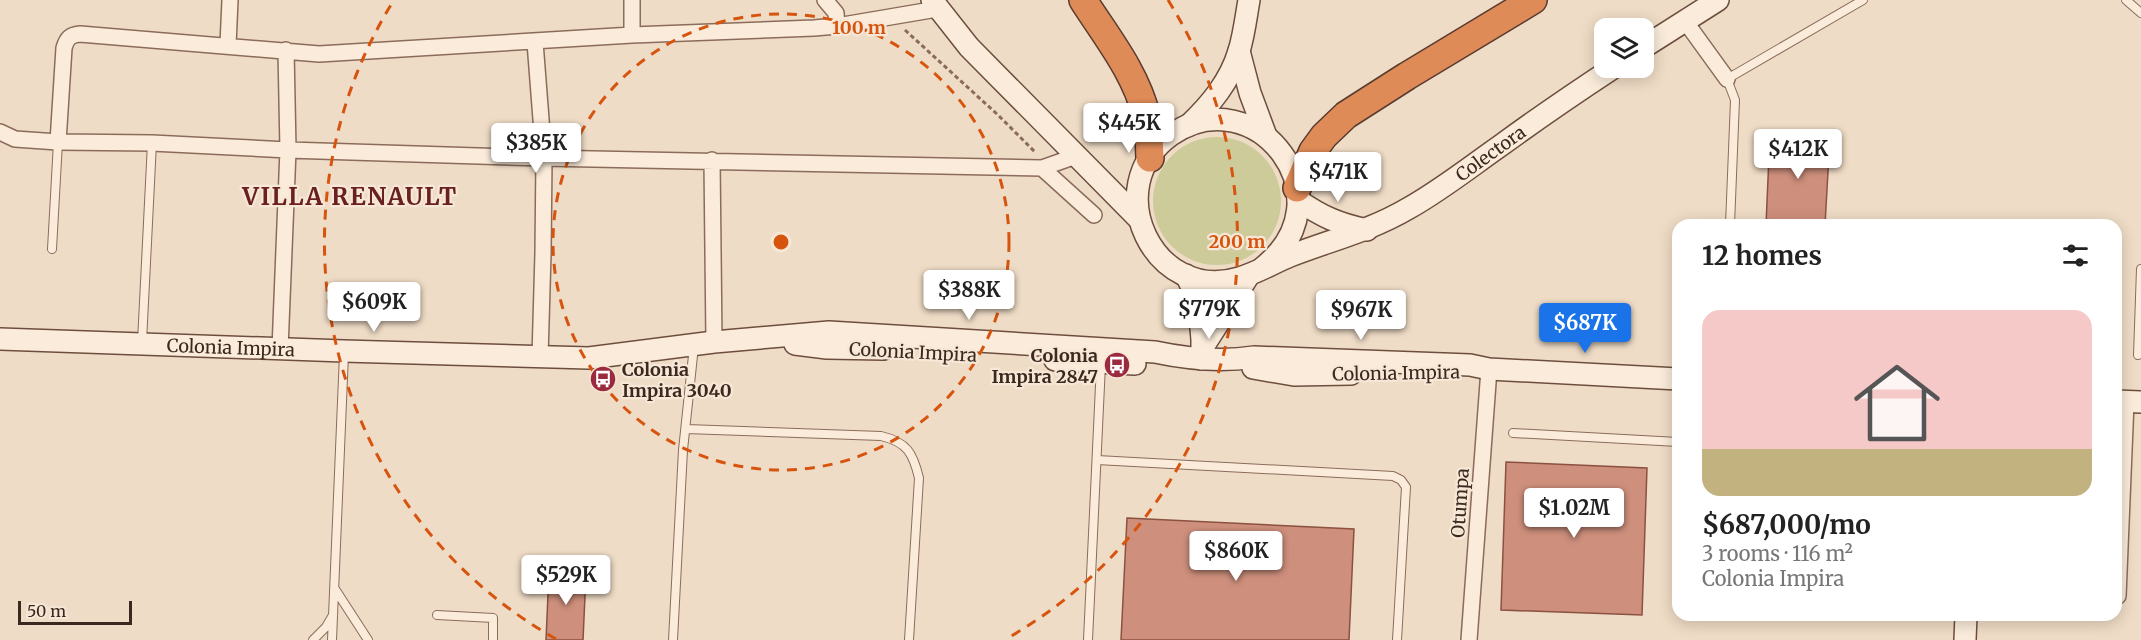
<!DOCTYPE html>
<html lang="en">
<head>
<meta charset="utf-8">
<style>
	body { margin:0; font-family:Merriweather,serif; background:#f6f6f6; color:#222; height:100vh; display:flex; flex-direction:column; font-size:22px; white-space:nowrap }
	* { box-sizing:border-box; margin:0 }
	p { font-size:20px; color:#767676 }
	.icon { flex:none; width:33px; height:33px; fill:none; stroke:currentColor; stroke-width:2; stroke-linecap:round; stroke-linejoin:round }
	.map { position:relative; flex:1; overflow:hidden }
	.sheet { position:absolute; left:1672px; top:219px; width:450px; height:402px; display:flex; flex-direction:column; background:#fff; border-radius:18px; box-shadow:0 3px 15px #0003 }
	.sheet>* { flex:none }
	.tools { position:absolute; left:1594px; top:18px; display:grid; gap:12px }
	.tools a { display:grid; place-items:center; width:60px; height:60px; border-radius:12px; background:#fff; box-shadow:0 3px 15px #0003; font-size:30px }
	.scale { position:absolute; left:18px; bottom:15px; width:114px; box-sizing:border-box; padding-left:6px; border:3px solid #3b281f; border-top:0; font-size:16px; line-height:21px; white-space:nowrap; color:#3b281f; -webkit-text-stroke:4px #f6e7d6; paint-order:stroke }
	.price { position:absolute; translate:-50% -51px; padding:0 14px; border-radius:6px; background:#fff; color:#222; font-size:20px; line-height:39px; filter:drop-shadow(0 2px 3px #0008) }
	.price::after { content:''; position:absolute; left:50%; top:36px; width:18px; height:14px; margin-left:-9px; background:inherit; clip-path:polygon(0 0,100% 0,50% 100%) }
	.price.current { background:#1a73e8; color:#fff }
	ul { padding:0; list-style:none }
	li { display:grid; align-content:center; gap:12px; height:318px; padding:0 30px }
	li span { display:grid; place-items:center; height:186px; border-radius:18px; color:#555 }
	li>.icon { margin-inline-start:auto }
	span .icon { width:108px; height:108px; fill:#fffc; stroke-width:1 }
	li b { font-size:26px }
	h2 { display:flex; justify-content:space-between; align-items:center; height:72px; padding:0 30px; font-size:26px }
	.map>svg:first-child { display:block }
	.green { fill:#cecb9a }
	.building { fill:#ce8f7c; stroke:#8b5141; stroke-width:1.5 }
	.lines { fill:none; stroke-linecap:round; stroke-linejoin:round }
	.lane-casing { stroke:#8b6c5b; stroke-width:10 }
	.street-casing { stroke:#8b6c5b; stroke-width:18 }
	.secondary-casing { stroke:#6d4e3e; stroke-width:24 }
	.highway-casing { stroke:#593b2f; stroke-width:30 }
	.path { stroke:#8b6c5b; stroke-width:3; stroke-dasharray:4.5 3; stroke-linecap:butt }
	.lane { stroke:#faebda; stroke-width:8 }
	.street { stroke:#faebda; stroke-width:15 }
	.secondary { stroke:#faebda; stroke-width:21 }
	.highway { stroke:#df8b57; stroke-width:27 }
	.ring { fill:none; stroke:#d7540e; stroke-width:3; stroke-dasharray:10 8 }
	.labels { text-anchor:middle; dominant-baseline:central; stroke-width:4.5; stroke-linejoin:round; paint-order:stroke }
	.street-label { font-size:18px; fill:#3b281f; stroke:#f6e7d6 }
	.poi-label { font-size:18px; font-weight:bold; fill:#3b281f; stroke:#f6e7d6; text-anchor:end }
	.district-label { font-size:24px; font-weight:bold; letter-spacing:1.5px; fill:#69201e; stroke:#f6e7d6 }
	.centre { fill:#d7540e; stroke:#f6e7d6; stroke-width:3 }
	.ring-label { font-size:18px; text-anchor:middle; font-weight:bold; fill:#d7540e; stroke:#f6e7d6; stroke-width:4.5; stroke-linejoin:round; paint-order:stroke }
</style>
</head>
<body>
<div class="map">
<svg width="2141" height="640" viewBox="0 0 2141 640">
	<rect width="100%" height="100%" fill="#efdcc6"/>
	<path class="green" d="M1153 201a64 64 0 1 1 128 0a64 64 0 1 1-128 0Z"/>
	<path class="building" d="M1770 133 1830 136 1825 225H1766Z
		M1506 462 1647 468 1642 615 1501 610Z
		M1127 518 1354 529 1349 640H1121Z
		M549 572 586 574 583 640H546Z"/>
	<g class="lines">
		<defs>
			<path id="lane" d="M2126 0 2141 13
				M1730 225 1735 100 1727 79 1863 0
				M52 249 58 142
				M142 342 152 143
				M2138 355 2141 269
				M686 429 881 436C907 442 913 453 919 478L909 640
				M1513 433 1678 442
				M1097 460 1393 476 1401 480 1406 487 1397 640
				M335 589 368 640
				M437 615 493 618V640
				M313 640 326 627 333 615
				M332 640 344 354
				M673 640 683 450 694 346
				M1088 640 1101 364"/>
			<path id="street" d="M632 0V35
				M825 0 836 13 837 26
				M1685 21 1727 79
				M535 42 544 158 543 253 540 357
				M228 45 230 0
				M0 132 15 139 58 142 152 143 288 150 544 158 1042 168 1076 156
				M58 142 64 48C67 38 70 35 80 34L319 54 632 35 814 28 837 26 937 9
				M712 160 714 342
				M1042 168 1094 215
				M280 349 288 150 286 50
				M2118 596 2126 402
				M1469 640 1489 369"/>
			<g id="secondary">
				<path d="M932 0 969 47 1139 219"/>
				<path d="M1644 47 1718 0"/>
				<path d="M1239 51 1250 93 1266 136"/>
				<path d="M1189 125C1211 104 1230 81 1239 51 1244 35 1246 17 1249 0"/>
				<path d="M1298 200C1322 217 1339 224 1367 230"/>
				<path id="s1" d="M1261 269C1353 199 1255 76 1171 135 1098 187 1154 304 1239 278 1257 273 1273 263 1290 256 1331 240 1370 231 1409 208 1441 190 1470 167 1500 146 1537 119 1575 93 1613 68"/>
				<path d="M1186 275C1197 295 1205 337 1201 359"/>
				<path id="s2" d="M0 339 344 351 589 358 714 342 829 332 1155 352C1188 359 1221 362 1254 357L1470 365 1489 369 1678 379"/>
				<path d="M795 344 827 348 883 349"/>
				<path d="M1203 347 1249 275"/>
				<path d="M1055 360 1135 364"/>
				<path d="M1253 368 1294 375 1351 374"/>
				<path d="M2116 401 2141 402"/>
				<path d="M1965 640 1966 615"/>
			</g>
			<path id="highway" d="M1083 0C1106 36 1136 73 1146 115 1150 129 1149 143 1150 158
				M1297 188 1313 151 1324 136 1346 115 1407 76 1533 0"/>
		</defs>
		<use href="#lane" class="lane-casing"/>
		<use href="#street" class="street-casing"/>
		<use href="#secondary" class="secondary-casing"/>
		<use href="#highway" class="highway-casing"/>
		<path class="path" d="M905 30 998 115 1036 153"/>
		<use href="#lane" class="lane"/>
		<use href="#street" class="street"/>
		<use href="#secondary" class="secondary"/>
		<use href="#highway" class="highway"/>
	</g>
	<g class="ring">
		<circle cx="781" cy="242" r="228"/>
		<path d="M556 639A456 456 0 0 1 394 0M1168 0A456 456 0 0 1 1006 639"/>
	</g>
	<defs>
		<symbol id="bus-disc" viewBox="-11 -11 22 22"><circle r="9.5" fill="#9c2a3f" stroke="#f6e7d6"/><path d="M-5-6H5V4H4V6H2V4H-2V6H-4V4H-5ZM-3.5-4V0h7V-4ZM-3.5 1.2v1.5H-2V1.2ZM2 1.2v1.5H3.5V1.2Z" fill="#fff"/></symbol>
	</defs>
	<g fill-rule="evenodd">
		<use href="#bus-disc" x="1102" y="350" width="30" height="30"/>
		<use href="#bus-disc" x="588" y="364" width="30" height="30"/>
	</g>
	<g class="labels">
		<g class="street-label">
			<text stroke="none"><textPath href="#s1" startOffset="764">Colectora</textPath></text>
			<text stroke="none"><textPath href="#s2" startOffset="231">Colonia Impira</textPath></text>
			<text transform="translate(913 352) rotate(3)">Colonia Impira</text>
			<text transform="translate(1396 373) rotate(-1)">Colonia Impira</text>
			<text transform="translate(1460 503) rotate(-86)">Otumpa</text>
		</g>
		<g class="poi-label">
			<text x="1098" y="355">Colonia<tspan x="1098" dy="21">Impira 2847</tspan></text>
			<text x="622" y="369" text-anchor="start">Colonia<tspan x="622" dy="21">Impira 3040</tspan></text>
		</g>
		<g class="district-label">
			<text x="350" y="196">VILLA RENAULT</text>
		</g>
	</g>
	<circle cx="781" cy="242" r="9" class="centre"/>
	<g class="ring-label">
		<text x="859" y="34">100 m</text>
		<text x="1237" y="248">200 m</text>
	</g>
</svg>
<div class="tools">
<a><svg class="icon" aria-label="layers" viewBox="0 0 24 24"><path d="M12 4l9 5-9 5-9-5zM3 14l9 5 9-5"/></svg></a>
</div>
<div class="scale">50 m</div>
<b class="price" style="left:1129px;top:154px">$445K</b>
<b class="price" style="left:536px;top:174px">$385K</b>
<b class="price" style="left:1798px;top:180px">$412K</b>
<b class="price" style="left:1338px;top:203px">$471K</b>
<b class="price" style="left:969px;top:321px">$388K</b>
<b class="price" style="left:374px;top:333px">$609K</b>
<b class="price" style="left:1209px;top:340px">$779K</b>
<b class="price" style="left:1361px;top:341px">$967K</b>
<b class="price current" style="left:1585px;top:354px">$687K</b>
<b class="price" style="left:1574px;top:539px">$1.02M</b>
<b class="price" style="left:1236px;top:582px">$860K</b>
<b class="price" style="left:566px;top:606px">$529K</b>
<section class="sheet">
<h2>12 homes<svg class="icon" aria-label="filters" viewBox="0 0 24 24"><path d="M4 7h16M4 17h16"/><circle cx="9" cy="7" r="2"/><circle cx="15" cy="17" r="2"/></svg></h2>
<ul>
<li><span style="background:linear-gradient(#f6c9c9 75%,#c2b280 0)"><svg class="icon" aria-label="home" viewBox="0 0 24 24"><path d="M3 11l9-7 9 7M6 9v11h12V9"/></svg></span><div><b>$687,000/mo</b><p>3 rooms · 116 m²</p><p>Colonia Impira</p></div></li>
</ul>
</section>
</div>
</body>
</html>
